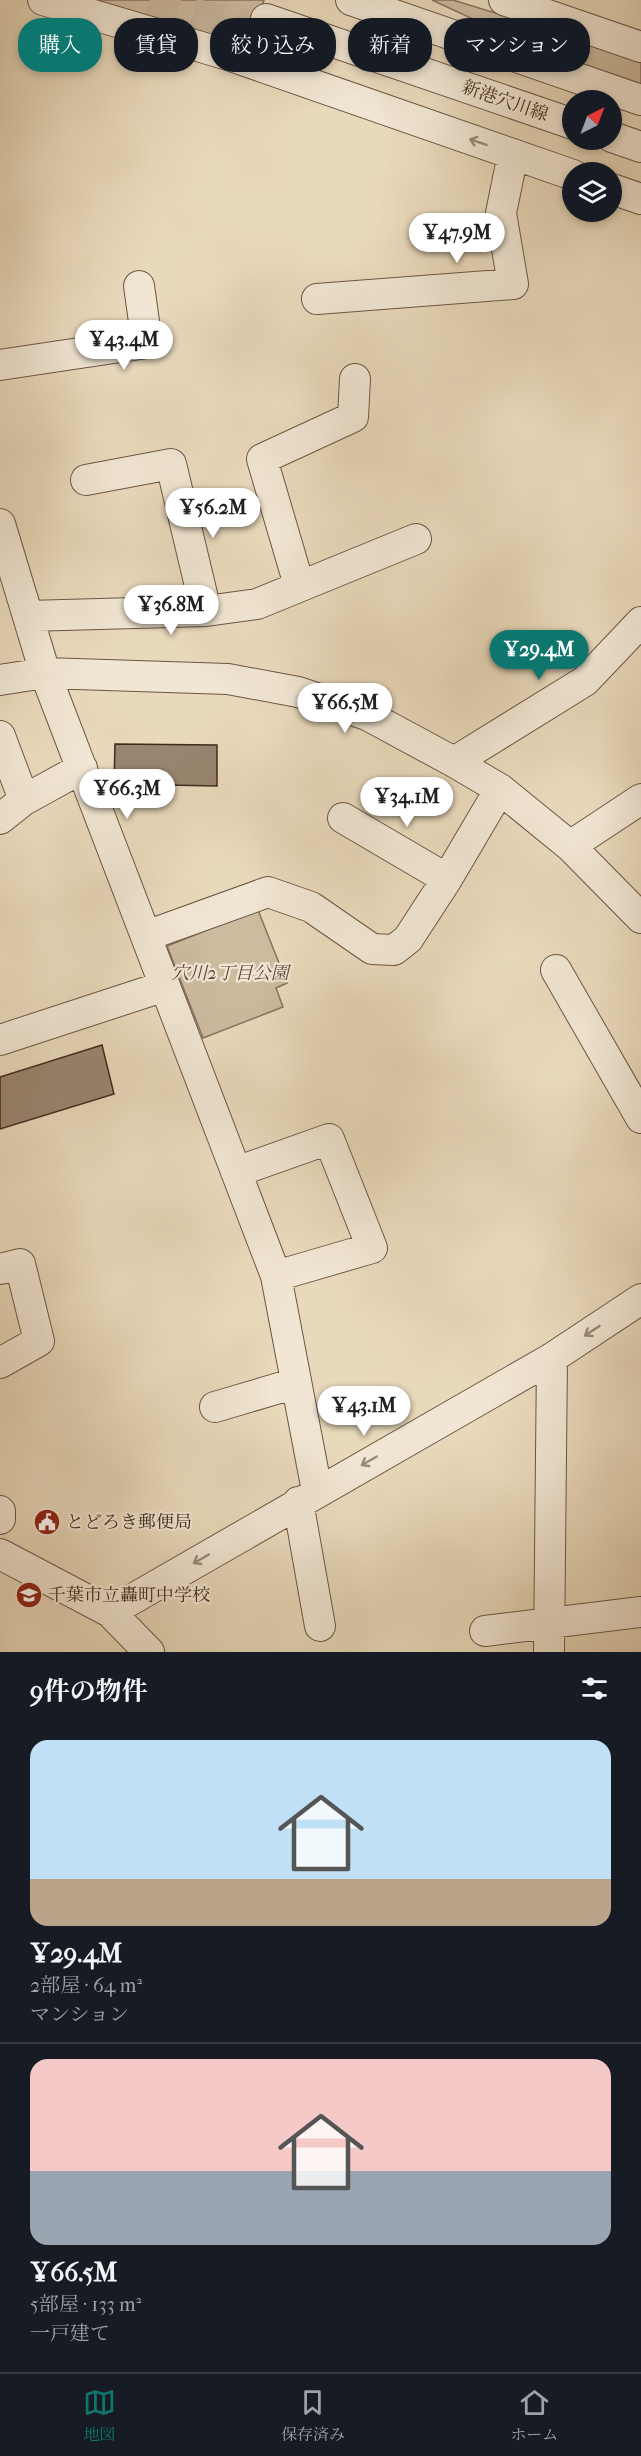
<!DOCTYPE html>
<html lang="ja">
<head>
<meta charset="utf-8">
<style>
	body { margin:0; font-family:"IM FELL French Canon","Noto Serif JP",serif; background:#242831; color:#f1f3f6; height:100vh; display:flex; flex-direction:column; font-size:22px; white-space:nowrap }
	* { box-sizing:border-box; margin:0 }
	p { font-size:20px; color:#9ea1a6 }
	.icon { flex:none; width:33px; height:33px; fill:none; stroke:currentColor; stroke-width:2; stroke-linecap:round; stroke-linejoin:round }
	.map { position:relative; height:1652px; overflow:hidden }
	.side { display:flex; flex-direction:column; background:#171b24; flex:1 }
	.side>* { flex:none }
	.hud { position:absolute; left:18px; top:18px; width:606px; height:54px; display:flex; gap:12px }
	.needle { width:39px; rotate:42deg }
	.fabs { position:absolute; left:562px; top:90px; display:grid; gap:12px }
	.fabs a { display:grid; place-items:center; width:60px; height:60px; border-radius:50%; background:#171b24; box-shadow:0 3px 9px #0003; font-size:30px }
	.price { position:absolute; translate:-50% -51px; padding:0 14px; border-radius:21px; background:#fff; color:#222; font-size:20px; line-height:39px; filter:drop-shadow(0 2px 3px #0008) }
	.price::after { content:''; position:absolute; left:50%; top:36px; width:18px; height:14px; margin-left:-9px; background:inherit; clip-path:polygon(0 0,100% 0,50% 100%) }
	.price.on { background:#0f766e; color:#fff }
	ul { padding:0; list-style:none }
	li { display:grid; align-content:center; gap:12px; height:318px; padding:0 30px }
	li+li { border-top:2px solid #363941 }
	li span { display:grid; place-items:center; height:186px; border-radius:18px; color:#555 }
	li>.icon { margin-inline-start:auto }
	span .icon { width:108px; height:108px; fill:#fffc; stroke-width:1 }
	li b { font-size:26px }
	h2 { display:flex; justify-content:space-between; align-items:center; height:72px; padding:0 30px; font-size:26px }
	.tag { padding:0 21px; border-radius:24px; background:#171b24; box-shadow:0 3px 9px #0003; font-size:21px; line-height:54px }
	.tag.on { background:#0f766e; color:#fff }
	.dock { display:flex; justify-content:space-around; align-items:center; height:84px; border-top:2px solid #363941; background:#171b24; font-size:16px; color:#9ea1a6 }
	.dock a { display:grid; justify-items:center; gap:3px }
	.dock .on { color:#0f766e }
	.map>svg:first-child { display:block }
	.green { fill:#cdbba0; stroke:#88725f; stroke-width:1.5 }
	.building { fill:#998570; stroke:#432a1e; stroke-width:1.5 }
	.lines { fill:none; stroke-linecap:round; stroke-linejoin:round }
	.minor-tunnel { stroke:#c8b69c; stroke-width:30; stroke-dasharray:30 15; stroke-linecap:butt }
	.minor-casing { stroke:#6c5645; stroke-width:32 }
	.minor { stroke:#f1e6d3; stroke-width:30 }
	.oneway { stroke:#9a8878 }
	.labels { text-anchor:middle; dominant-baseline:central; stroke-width:4.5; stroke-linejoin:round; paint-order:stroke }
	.street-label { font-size:18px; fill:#432a1e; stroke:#f1e6d3 }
	.park-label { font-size:18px; font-style:italic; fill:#5f4738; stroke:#f1e6d3 }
	.poi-label { font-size:18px; fill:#432a1e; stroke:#f1e6d3; text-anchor:start }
</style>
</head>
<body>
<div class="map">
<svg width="641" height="1652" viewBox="0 0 641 1652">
	<rect width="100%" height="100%" fill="#e9d9bb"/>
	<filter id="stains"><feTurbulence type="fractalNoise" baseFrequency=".00333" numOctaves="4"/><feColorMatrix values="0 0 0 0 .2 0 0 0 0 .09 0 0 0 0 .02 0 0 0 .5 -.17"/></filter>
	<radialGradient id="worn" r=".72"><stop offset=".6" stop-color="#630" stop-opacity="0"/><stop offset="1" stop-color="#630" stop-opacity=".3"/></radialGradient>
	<path class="green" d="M87 0H264L250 48Z
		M432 0H453L641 58V85L531 46Z
		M258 910 287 983 276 988 283 1007 203 1038 167 946Z"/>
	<path class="building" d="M115 744 217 745V786L114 784Z
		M102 1045 114 1094 0 1129V1077Z"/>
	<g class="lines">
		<path class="minor-tunnel" d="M150 0 200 15 269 29"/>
		<defs>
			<path id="minor" d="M43 0 228 55 573 175
				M351 0 641 100
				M504 0 641 47
				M266 19 573 124
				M612 137 641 147
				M612 189 641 199
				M317 299 513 284 501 213 513 154
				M0 365 147 343 139 286
				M86 480 171 464 206 611
				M0 524 45 673 276 1276 317 1491
				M299 585 262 459 353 417 355 379
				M28 616 206 611 257 604 416 539
				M0 680 45 673 228 679 298 692 367 715 454 762 500 789 570 846 641 918
				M0 736 24 800 0 819
				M454 762 585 681 641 622
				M24 800 82 768
				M343 818 447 879
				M570 846 641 799
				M146 936 268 892 311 907 372 949 394 950 408 939 447 879 500 789
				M556 970 641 1118
				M0 1040 165 986
				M236 1172 329 1139 372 1248 276 1276
				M0 1269 20 1264 39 1341 0 1363
				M215 1407 296 1383
				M298 1502 320 1626
				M0 1511V1519
				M0 1554 110 1612 149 1652
				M110 1612 552 1358 641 1299
				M485 1631 641 1612
				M549 1652 552 1358"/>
		</defs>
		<use href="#minor" class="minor-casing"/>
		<use href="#minor" class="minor"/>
	</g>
	<defs><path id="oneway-shaft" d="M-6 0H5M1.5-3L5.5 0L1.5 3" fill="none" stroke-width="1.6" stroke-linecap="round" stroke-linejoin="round" transform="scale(1.5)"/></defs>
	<g class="oneway">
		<use href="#oneway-shaft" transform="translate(478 142) rotate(-161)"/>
		<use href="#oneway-shaft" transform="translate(592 1331) rotate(147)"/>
		<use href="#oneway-shaft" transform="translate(369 1461) rotate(150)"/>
		<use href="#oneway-shaft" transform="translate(201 1559) rotate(150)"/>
	</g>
	<defs>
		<symbol id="civic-disc" viewBox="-11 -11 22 22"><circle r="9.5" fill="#8f2418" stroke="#f1e6d3"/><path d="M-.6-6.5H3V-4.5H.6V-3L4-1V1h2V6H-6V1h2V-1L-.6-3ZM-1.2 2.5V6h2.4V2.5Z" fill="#fff"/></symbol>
		<symbol id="school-disc" viewBox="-11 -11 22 22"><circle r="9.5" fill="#8f2418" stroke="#f1e6d3"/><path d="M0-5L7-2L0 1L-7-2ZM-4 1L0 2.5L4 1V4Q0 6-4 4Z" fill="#fff"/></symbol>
	</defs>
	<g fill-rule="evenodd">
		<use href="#civic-disc" x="32" y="1507" width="30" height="30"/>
		<use href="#school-disc" x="14" y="1580" width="30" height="30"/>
	</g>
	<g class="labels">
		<g class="street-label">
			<text transform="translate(505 101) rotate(19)">新港穴川線</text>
		</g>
		<g class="park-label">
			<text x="230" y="973">穴川2丁目公園</text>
		</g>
		<g class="poi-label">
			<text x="66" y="1522">とどろき郵便局</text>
			<text x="48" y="1595">千葉市立轟町中学校</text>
		</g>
	</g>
	<rect width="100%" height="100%" filter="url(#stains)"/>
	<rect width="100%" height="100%" fill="url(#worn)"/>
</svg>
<div class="fabs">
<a><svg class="needle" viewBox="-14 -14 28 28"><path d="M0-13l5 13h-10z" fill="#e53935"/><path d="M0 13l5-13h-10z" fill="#9ea1a6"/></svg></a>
<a><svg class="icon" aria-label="layers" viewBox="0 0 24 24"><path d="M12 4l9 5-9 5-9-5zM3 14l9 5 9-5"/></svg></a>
</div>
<b class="price" style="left:457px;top:264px">¥47.9M</b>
<b class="price" style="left:124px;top:371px">¥43.4M</b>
<b class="price" style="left:213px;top:539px">¥56.2M</b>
<b class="price" style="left:171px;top:636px">¥36.8M</b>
<b class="price on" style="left:539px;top:681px">¥29.4M</b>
<b class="price" style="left:345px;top:734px">¥66.5M</b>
<b class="price" style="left:127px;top:820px">¥66.3M</b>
<b class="price" style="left:407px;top:828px">¥34.1M</b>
<b class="price" style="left:364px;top:1437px">¥43.1M</b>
<div class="hud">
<a class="tag on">購入</a>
<a class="tag">賃貸</a>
<a class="tag">絞り込み</a>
<a class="tag">新着</a>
<a class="tag">マンション</a>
</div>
</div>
<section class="side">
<h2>9件の物件<svg class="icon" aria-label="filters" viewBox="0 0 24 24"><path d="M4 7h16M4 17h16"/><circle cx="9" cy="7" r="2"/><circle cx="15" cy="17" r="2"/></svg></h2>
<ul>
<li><span style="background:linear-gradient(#bfe0f5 75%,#b9a48a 0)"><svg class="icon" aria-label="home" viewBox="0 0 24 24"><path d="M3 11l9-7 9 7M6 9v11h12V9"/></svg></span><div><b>¥29.4M</b><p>2部屋 · 64 m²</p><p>マンション</p></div></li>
<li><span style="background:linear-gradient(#f6c9c9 60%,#9aa5b1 0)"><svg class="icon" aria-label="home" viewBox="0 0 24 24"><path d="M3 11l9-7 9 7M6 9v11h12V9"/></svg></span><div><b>¥66.5M</b><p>5部屋 · 133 m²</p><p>一戸建て</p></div></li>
</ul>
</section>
<nav class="dock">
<a class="on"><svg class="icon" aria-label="map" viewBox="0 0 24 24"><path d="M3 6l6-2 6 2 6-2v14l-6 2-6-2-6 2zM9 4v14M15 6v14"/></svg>地図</a>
<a><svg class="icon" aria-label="saved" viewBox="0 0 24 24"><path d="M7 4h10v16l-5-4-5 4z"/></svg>保存済み</a>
<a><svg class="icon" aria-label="home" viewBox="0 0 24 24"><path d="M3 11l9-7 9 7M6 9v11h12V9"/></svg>ホーム</a>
</nav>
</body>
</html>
